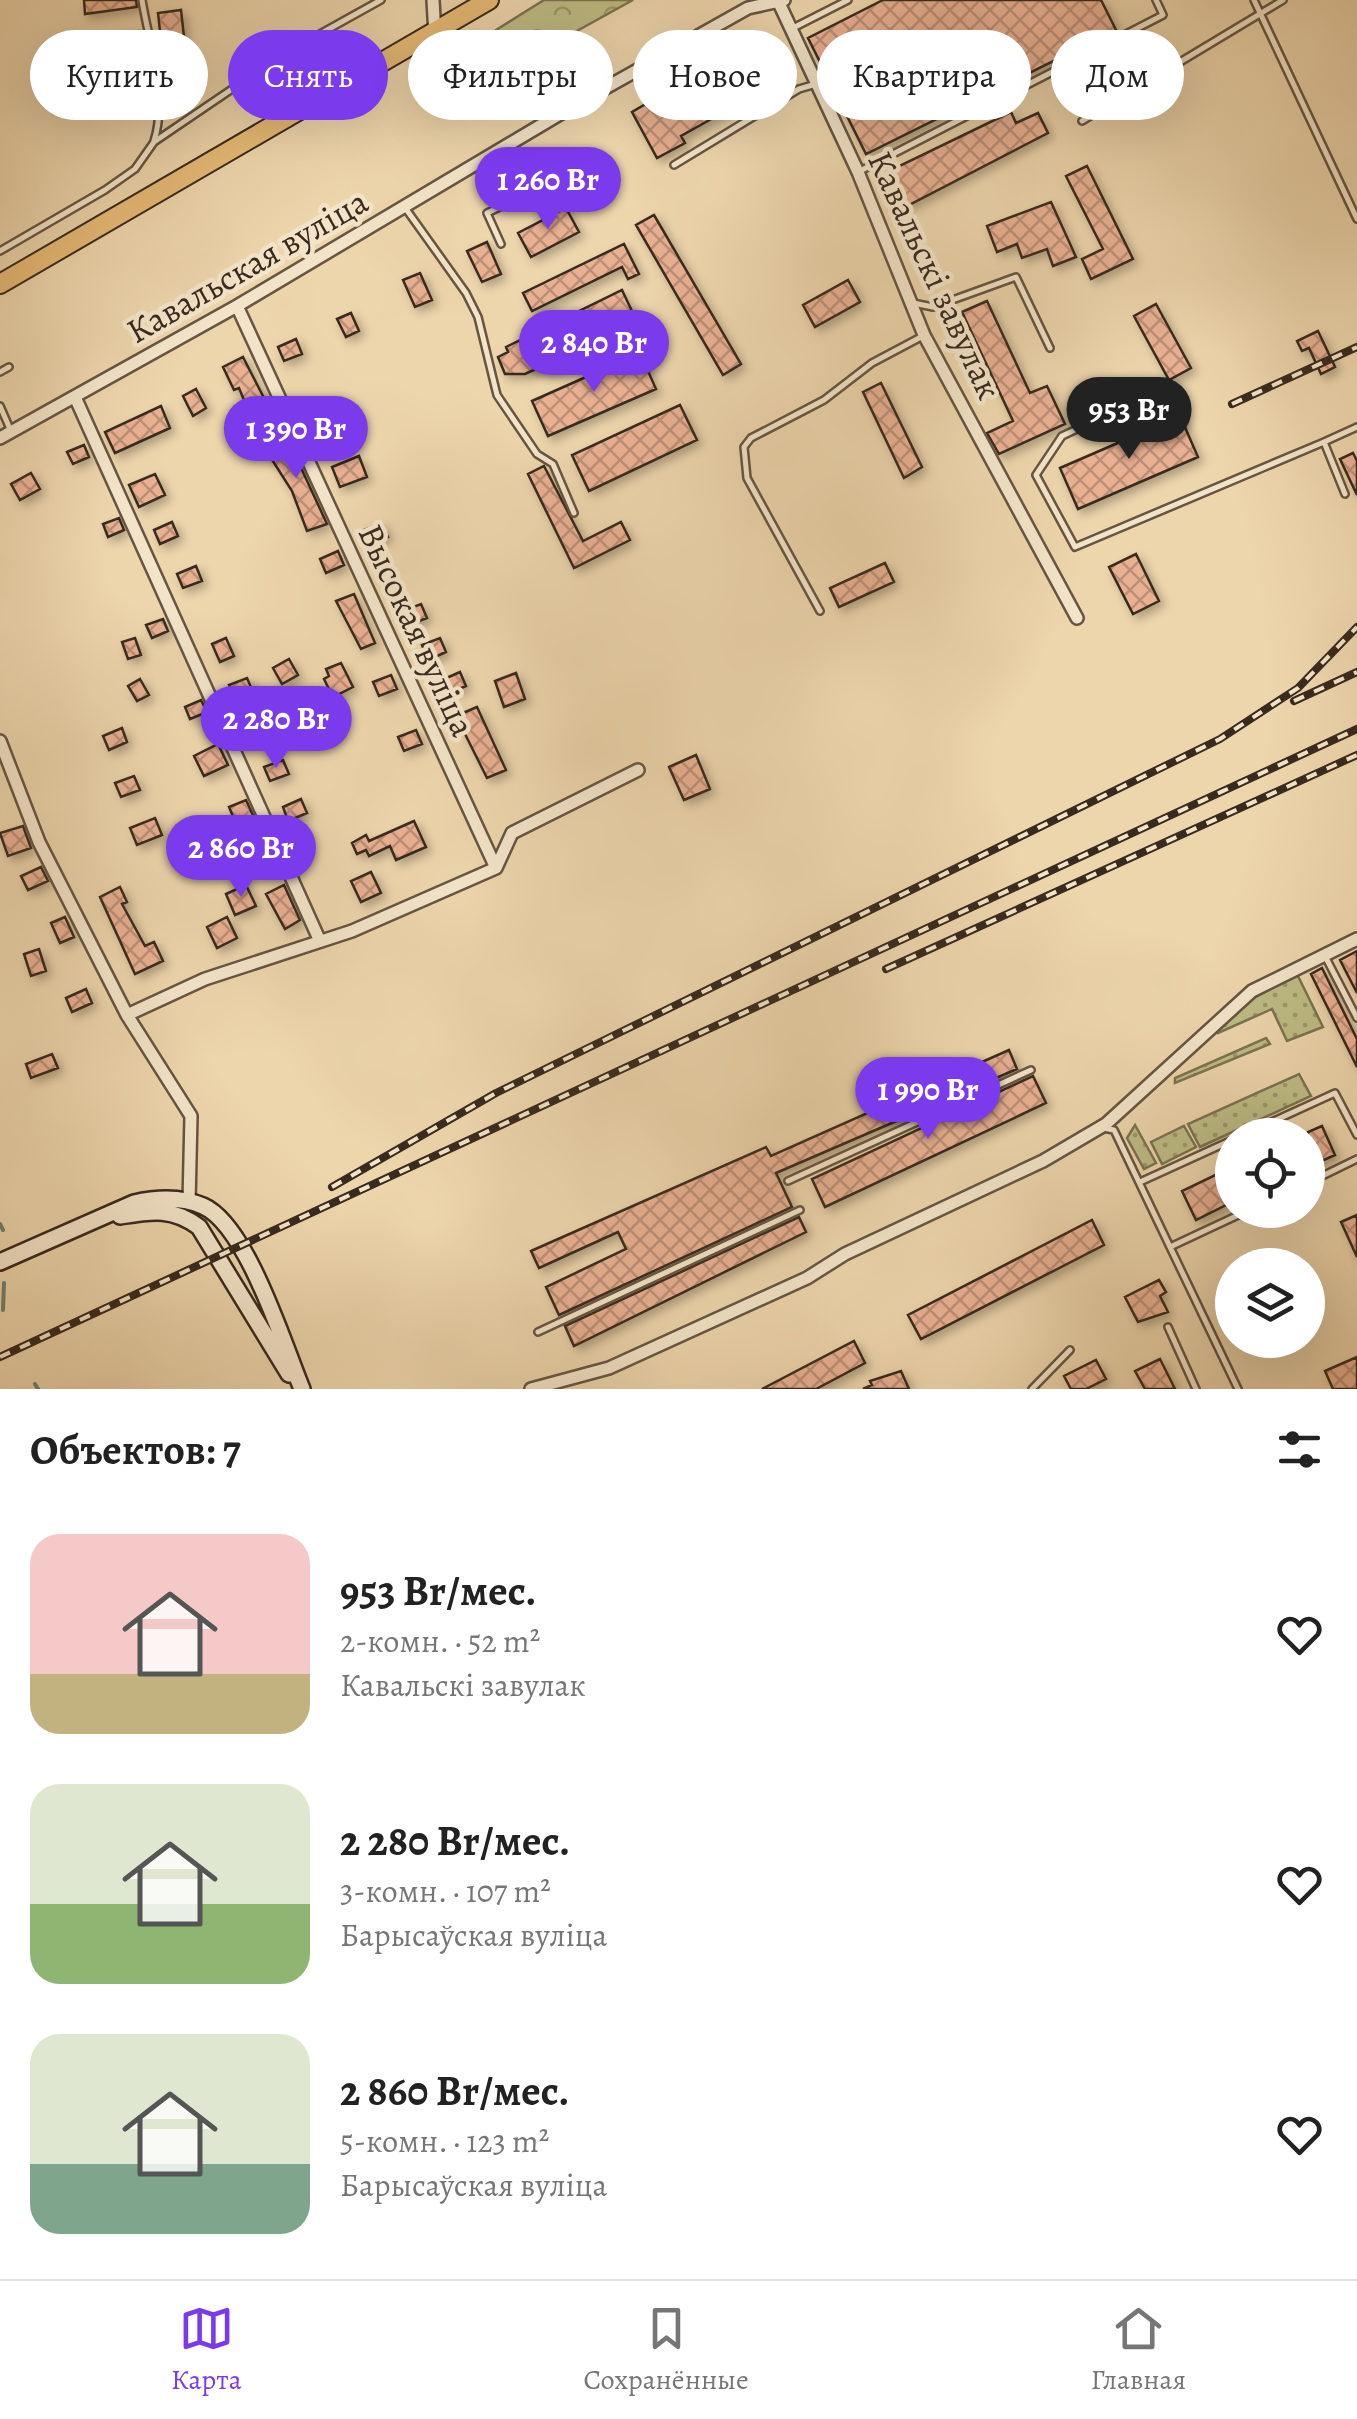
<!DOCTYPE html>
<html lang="ru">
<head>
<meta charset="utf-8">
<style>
	body { margin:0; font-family:Alegreya,serif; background:#f6f6f6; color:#222; height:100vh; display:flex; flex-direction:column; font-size:38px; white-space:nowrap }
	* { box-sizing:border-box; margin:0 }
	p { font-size:32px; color:#767676 }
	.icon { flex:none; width:55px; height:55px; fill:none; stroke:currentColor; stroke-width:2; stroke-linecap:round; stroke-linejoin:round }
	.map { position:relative; height:1389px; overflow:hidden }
	.side { display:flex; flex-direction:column; background:#fff; flex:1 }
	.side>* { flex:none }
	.hud { position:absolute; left:30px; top:30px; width:1298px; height:90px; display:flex; gap:20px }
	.tools { position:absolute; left:1215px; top:1118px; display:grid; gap:20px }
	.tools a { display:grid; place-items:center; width:110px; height:110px; border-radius:50%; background:#fff; box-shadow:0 10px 40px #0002; font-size:50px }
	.price { position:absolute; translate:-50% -85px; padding:0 22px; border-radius:35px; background:#7c3aed; color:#fff; font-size:32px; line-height:65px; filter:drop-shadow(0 2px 5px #0008) }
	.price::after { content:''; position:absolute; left:50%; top:60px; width:30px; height:22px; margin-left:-15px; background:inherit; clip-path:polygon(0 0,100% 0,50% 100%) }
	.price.active { background:#222; color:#fff }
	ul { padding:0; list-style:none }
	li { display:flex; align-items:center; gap:30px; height:250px; padding:0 30px }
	li span { display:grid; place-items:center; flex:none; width:280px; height:200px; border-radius:30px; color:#555 }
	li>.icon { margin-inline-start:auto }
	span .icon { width:120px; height:120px; fill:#fffc; stroke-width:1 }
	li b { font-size:42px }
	h2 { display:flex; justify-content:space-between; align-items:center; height:120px; padding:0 30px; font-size:42px }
	.pill { padding:0 35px; border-radius:45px; background:#fff; box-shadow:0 10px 40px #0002; font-size:35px; line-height:90px }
	.pill.active { background:#7c3aed; color:#fff }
	.dock { display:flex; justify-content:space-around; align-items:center; height:140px; border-top:2px solid #e0e0e0; background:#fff; font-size:28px; color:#767676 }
	.dock a { display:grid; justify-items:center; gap:5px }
	.dock .active { color:#7c3aed }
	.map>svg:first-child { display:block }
	.grass { fill:url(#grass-dots); stroke:#7c7352; stroke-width:2.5 }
	.forest { fill:url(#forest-crowns); stroke:#7c7352; stroke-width:2.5 }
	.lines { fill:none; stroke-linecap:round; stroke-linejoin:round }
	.stream { stroke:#73806f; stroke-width:4 }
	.building { fill:url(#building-cross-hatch); stroke:#392a1f; stroke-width:2.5; filter:url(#shadow) }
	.lane-casing { stroke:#665542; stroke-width:10 }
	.street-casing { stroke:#665542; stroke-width:16 }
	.secondary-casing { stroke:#392a1f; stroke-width:20 }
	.primary-casing { stroke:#392a1f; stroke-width:22 }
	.lane { stroke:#f3e4c9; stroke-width:5 }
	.street { stroke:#f3e4c9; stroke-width:11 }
	.secondary { stroke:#f3e4c9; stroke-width:15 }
	.primary { stroke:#e6ba76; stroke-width:18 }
	.rail-casing { stroke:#392a1f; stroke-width:8 }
	.rail { stroke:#f3e4c9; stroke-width:4; stroke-dasharray:11; stroke-linecap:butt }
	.labels { text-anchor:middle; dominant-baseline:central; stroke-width:9; stroke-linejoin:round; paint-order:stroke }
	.street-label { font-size:35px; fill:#392a1f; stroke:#f3e4c9 }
</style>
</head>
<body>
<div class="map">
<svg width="1357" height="1389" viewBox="0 0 1357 1389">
	<defs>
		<pattern id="grass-dots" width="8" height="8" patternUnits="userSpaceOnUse" patternTransform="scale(2.5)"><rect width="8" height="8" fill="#bebc85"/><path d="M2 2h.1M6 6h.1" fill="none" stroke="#9b996c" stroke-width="1.8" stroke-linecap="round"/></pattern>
		<pattern id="forest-crowns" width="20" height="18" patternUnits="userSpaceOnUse" patternTransform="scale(2.5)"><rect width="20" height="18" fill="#bebc85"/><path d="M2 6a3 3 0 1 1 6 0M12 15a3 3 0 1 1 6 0" fill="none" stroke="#9b996c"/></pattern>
		<pattern id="building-cross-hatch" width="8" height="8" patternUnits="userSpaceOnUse" patternTransform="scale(2.5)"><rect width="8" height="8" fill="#e9b092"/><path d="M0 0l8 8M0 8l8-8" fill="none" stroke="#be8f77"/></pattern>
		<filter id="shadow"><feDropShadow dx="4.5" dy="4.5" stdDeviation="5" flood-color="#0004"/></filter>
	</defs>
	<rect width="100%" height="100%" fill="#edd5ac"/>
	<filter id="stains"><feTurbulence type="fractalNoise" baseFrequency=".002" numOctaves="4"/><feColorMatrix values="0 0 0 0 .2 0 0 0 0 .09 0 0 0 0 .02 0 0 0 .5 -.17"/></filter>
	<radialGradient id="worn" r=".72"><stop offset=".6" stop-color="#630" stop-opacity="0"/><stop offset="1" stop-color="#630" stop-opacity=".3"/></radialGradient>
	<path class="grass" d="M1297 974 1323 1027 1287 1041 1272 1009 1218 1033 1216 1029 1243 1004Z
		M1266 1038 1270 1044 1175 1083V1078Z
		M1299 1074 1311 1096 1200 1147 1188 1124Z
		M1135 1125 1156 1163 1144 1169 1127 1138Z
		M1184 1126 1196 1147 1162 1164 1151 1142Z"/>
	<path class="forest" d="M544 0H633L548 47 525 72 502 78 486 56 496 30Z"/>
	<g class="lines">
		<path class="stream" d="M0 1224 3 1230
			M3 1310 4 1283
			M35 1384 38 1389"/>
	</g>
	<path class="building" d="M84 0H136L137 7 85 14Z
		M883 0H1101L1116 30 866 154 808 38Z
		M181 10 184 37 161 40 158 13Z
		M139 31 142 57 119 59 117 33Z
		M774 43 785 66 759 79 768 96 743 109 740 103 681 136 685 143 657 158 632 112 656 98 663 111 724 78 717 66 744 51 747 57Z
		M1011 112 1016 123 1038 113 1048 133 907 206 889 171Z
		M1087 166 1133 259 1091 279 1082 259 1103 249 1066 176Z
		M1051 202 1076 257 1053 266 1047 249 1022 258 1017 244 997 252 987 226Z
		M566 208 579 232 531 257 518 233Z
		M654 215 741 364 723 375 636 225Z
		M487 242 501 274 482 282 467 251Z
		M624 244 639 274 628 279 622 267 532 311 523 293Z
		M420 273 432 300 415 307 403 280Z
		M848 280 860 302 815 327 803 305Z
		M622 290 639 326 548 370 545 365 525 374H505L498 357 508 352 506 347Z
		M987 301 1030 393 1047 386 1065 424 999 454 987 433 1013 421 962 312Z
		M1156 304 1191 368 1169 380 1134 316Z
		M351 313 359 331 346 337 337 319Z
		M1318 331 1335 367 1321 374 1309 348 1302 351 1297 341Z
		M296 339 302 354 284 361 278 347Z
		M640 353 656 389 548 436 532 401Z
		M243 357 267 404 249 412 239 388 234 390 223 367Z
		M881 383 922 467 904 478 863 392Z
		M196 389 206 408 193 416 183 396Z
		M680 405 697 440 589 491 572 455Z
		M161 406 170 428 115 453 105 432Z
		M332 408 338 422 320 430 314 416Z
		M1180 416 1198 457 1078 509 1060 468Z
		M282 433 302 470 327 524 307 531 292 491 262 444Z
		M84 445 89 457 73 464 67 452Z
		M1353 453 1357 461V495L1340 459Z
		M359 456 367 477 340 487 332 467Z
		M544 466 583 541 621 522 630 540 574 568 528 474Z
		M31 473 40 489 20 500 11 484Z
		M155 474 165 495 139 507 129 485Z
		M119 518 124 530 108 537 103 524Z
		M172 522 178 536 160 544 154 530Z
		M382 523 388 537 369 544 364 530Z
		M338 551 344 565 326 573 320 559Z
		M1136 554 1159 601 1133 614 1109 567Z
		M885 563 894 582 839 607 830 588Z
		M196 566 202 581 183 588 177 574Z
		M354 594 375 643 361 649 336 601Z
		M421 604 427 618 409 625 403 611Z
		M163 619 168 631 152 638 146 625Z
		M135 638 141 655 128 659 122 642Z
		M226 638 234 656 220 662 212 644Z
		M440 638 446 652 428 660 422 645Z
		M289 659 298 675 282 684 273 668Z
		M341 663 353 687 333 697 324 679 329 676 326 669Z
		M460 672 466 686 447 694 442 680Z
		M516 673 525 699 504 707 495 681Z
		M391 675 397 689 379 696 373 682Z
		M247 678 253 692 235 699 229 685Z
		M140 679 149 695 137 701 128 686Z
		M201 700 207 712 190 719 185 707Z
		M477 707 506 770 487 778 456 716Z
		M259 713 267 731 253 737 245 719Z
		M122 728 127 742 109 750 103 736Z
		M416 730 422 744 404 751 398 737Z
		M218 744 228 765 204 776 194 756Z
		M696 755 710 789 684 800 669 767Z
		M283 760 289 774 270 781 264 767Z
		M134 776 140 790 121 797 115 783Z
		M301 799 307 813 288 821 283 807Z
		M246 800 267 846 248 853 229 807Z
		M155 818 162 835 137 845 130 828Z
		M414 821 426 847 396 860 390 846 369 856 366 850 357 854 352 843 366 835 369 841Z
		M23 826 31 848 8 856 0 833Z
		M41 867 48 881 28 890 21 876Z
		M371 872 381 893 361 902 351 881Z
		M246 885 256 906 235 915 226 894Z
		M284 885 300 920 285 929 266 894Z
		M120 887 127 902 122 904 145 946 154 942 163 961 135 974 100 897Z
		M65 917 74 937 60 943 51 923Z
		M227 917 237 938 217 948 207 927Z
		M39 949 46 971 31 976 24 954Z
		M1357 951V993L1340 960Z
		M1322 968 1357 1039V1067L1311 974Z
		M86 989 92 1003 72 1012 66 998Z
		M1009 1050 1017 1069 776 1173 792 1207 559 1315 546 1287 626 1249 618 1232 539 1268 531 1251 766 1147 771 1156Z
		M52 1054 58 1068 31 1078 26 1064Z
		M1033 1076 1046 1103 825 1207 812 1179Z
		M1322 1126 1335 1155 1308 1167V1132Z
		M1232 1167V1202L1196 1220 1182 1191Z
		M1357 1215V1257L1341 1222Z
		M799 1217 806 1232 574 1346 565 1326Z
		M1092 1220 1104 1245 921 1339 908 1315Z
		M1159 1280 1166 1292 1160 1296 1168 1312 1138 1322 1125 1297Z
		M854 1341 865 1363 816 1389H762Z
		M1357 1357V1389H1333L1325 1371Z
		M1160 1359 1175 1389H1145L1135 1371Z
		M1096 1360 1106 1379 1086 1389H1071L1064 1376Z
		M901 1371 909 1389H863L872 1385 870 1381Z"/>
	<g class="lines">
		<defs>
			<path id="lane" d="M142 0C149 44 168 98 154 141
				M1254 0 1357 219
				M793 28 848 0
				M1082 121 1283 0
				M501 152 525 195 487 213 501 244
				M674 165 799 89 816 84
				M860 171 1163 15 1156 0
				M406 209 466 293 478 317 497 395 537 454 553 464 574 513
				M0 251 105 190 135 169 154 142 282 55 381 0
				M913 303 933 307 1016 277 1050 348
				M0 372 9 367
				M1150 395 1062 436 1036 475 1075 547 1324 442
				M0 406 10 429
				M1345 494 1324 442 1357 427
				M820 611 747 478 744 447 751 438 824 400 872 363 921 337
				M1326 958 1357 1018
				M1103 1128 1114 1130 1238 1389
				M1243 1135 1335 1093 1357 1135
				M788 1181 1031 1070
				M1140 1182 1232 1140
				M1308 1183 1357 1159
				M1170 1247 1249 1210
				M1168 1327 1196 1389
				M538 1332 800 1210
				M1032 1389 1070 1350"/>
			<path id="street" d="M433 0 435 35
				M779 3 858 172 924 335 1077 618
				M237 306 496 868
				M75 397 319 939
				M0 438 237 306 575 105 748 8 784 0
				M0 741 39 842 127 1015 191 1116 189 1202
				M127 1015 205 979 352 931 496 868 512 833 638 770
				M531 1389 609 1368 807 1278 845 1254 1043 1161 1106 1124 1252 991 1357 939"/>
			<path id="secondary" d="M120 1216C152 1211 172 1207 199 1227L289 1374
				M0 1262 134 1203C156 1198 182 1197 203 1206 247 1225 284 1346 302 1389"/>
			<path id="primary" d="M0 284 489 0"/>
		</defs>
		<use href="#lane" class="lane-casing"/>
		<use href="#street" class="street-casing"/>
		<use href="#secondary" class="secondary-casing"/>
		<use href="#primary" class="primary-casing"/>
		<use href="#lane" class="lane"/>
		<use href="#street" class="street"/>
		<use href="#secondary" class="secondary"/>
		<use href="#primary" class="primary"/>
		<defs>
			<path id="rail" d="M1232 404 1357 347
				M1294 701 1357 672
				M886 969 1357 755
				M332 1187 496 1093 1220 739 1298 688 1357 627
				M0 1357 1357 729"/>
		</defs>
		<use href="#rail" class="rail-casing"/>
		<use href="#rail" class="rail"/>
	</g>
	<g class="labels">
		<g class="street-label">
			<text transform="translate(247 266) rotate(-30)">Кавальская вуліца</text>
			<text transform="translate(935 275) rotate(65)">Кавальскі завулак</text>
			<text transform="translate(417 630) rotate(65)">Высокая вуліца</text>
		</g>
	</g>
	<rect width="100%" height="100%" filter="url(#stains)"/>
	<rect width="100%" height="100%" fill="url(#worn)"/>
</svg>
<div class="tools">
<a><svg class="icon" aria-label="locate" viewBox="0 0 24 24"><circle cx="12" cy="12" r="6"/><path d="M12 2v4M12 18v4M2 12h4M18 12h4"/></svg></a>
<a><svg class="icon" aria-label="layers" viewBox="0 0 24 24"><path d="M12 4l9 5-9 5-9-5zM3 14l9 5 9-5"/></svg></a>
</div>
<b class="price" style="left:548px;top:232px">1 260 Br</b>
<b class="price" style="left:594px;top:395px">2 840 Br</b>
<b class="price active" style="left:1129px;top:462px">953 Br</b>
<b class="price" style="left:296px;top:481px">1 390 Br</b>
<b class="price" style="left:276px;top:771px">2 280 Br</b>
<b class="price" style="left:241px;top:900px">2 860 Br</b>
<b class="price" style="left:928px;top:1142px">1 990 Br</b>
<div class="hud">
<a class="pill">Купить</a>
<a class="pill active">Снять</a>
<a class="pill">Фильтры</a>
<a class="pill">Новое</a>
<a class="pill">Квартира</a>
<a class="pill">Дом</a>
</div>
</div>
<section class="side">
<h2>Объектов: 7<svg class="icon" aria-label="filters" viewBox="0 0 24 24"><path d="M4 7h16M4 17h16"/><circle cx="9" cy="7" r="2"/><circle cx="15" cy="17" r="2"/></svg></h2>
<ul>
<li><span style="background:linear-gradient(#f6c9c9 70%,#c2b280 0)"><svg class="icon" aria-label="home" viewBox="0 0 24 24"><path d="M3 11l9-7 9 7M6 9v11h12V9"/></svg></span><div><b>953 Br/мес.</b><p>2-комн. · 52 m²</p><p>Кавальскі завулак</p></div><svg class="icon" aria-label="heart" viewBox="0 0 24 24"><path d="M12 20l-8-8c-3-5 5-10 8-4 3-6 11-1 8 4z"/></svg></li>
<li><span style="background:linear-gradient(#dfe7d0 60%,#8fb573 0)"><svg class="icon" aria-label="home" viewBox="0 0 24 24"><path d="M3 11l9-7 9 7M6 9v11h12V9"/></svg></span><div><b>2 280 Br/мес.</b><p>3-комн. · 107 m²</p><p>Барысаўская вуліца</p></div><svg class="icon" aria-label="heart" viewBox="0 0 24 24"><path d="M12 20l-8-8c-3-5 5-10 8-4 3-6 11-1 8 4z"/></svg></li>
<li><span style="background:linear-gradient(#dfe7d0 65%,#7fa58c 0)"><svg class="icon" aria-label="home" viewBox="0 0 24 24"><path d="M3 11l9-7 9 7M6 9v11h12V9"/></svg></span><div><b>2 860 Br/мес.</b><p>5-комн. · 123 m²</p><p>Барысаўская вуліца</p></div><svg class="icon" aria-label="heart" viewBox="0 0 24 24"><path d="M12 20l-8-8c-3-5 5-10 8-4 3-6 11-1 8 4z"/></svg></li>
</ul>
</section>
<nav class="dock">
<a class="active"><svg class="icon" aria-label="map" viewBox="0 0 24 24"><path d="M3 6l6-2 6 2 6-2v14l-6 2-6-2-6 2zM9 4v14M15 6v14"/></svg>Карта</a>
<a><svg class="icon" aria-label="saved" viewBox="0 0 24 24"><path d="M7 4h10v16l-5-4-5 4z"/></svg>Сохранённые</a>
<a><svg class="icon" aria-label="home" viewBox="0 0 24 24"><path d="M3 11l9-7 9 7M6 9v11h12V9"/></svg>Главная</a>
</nav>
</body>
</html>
